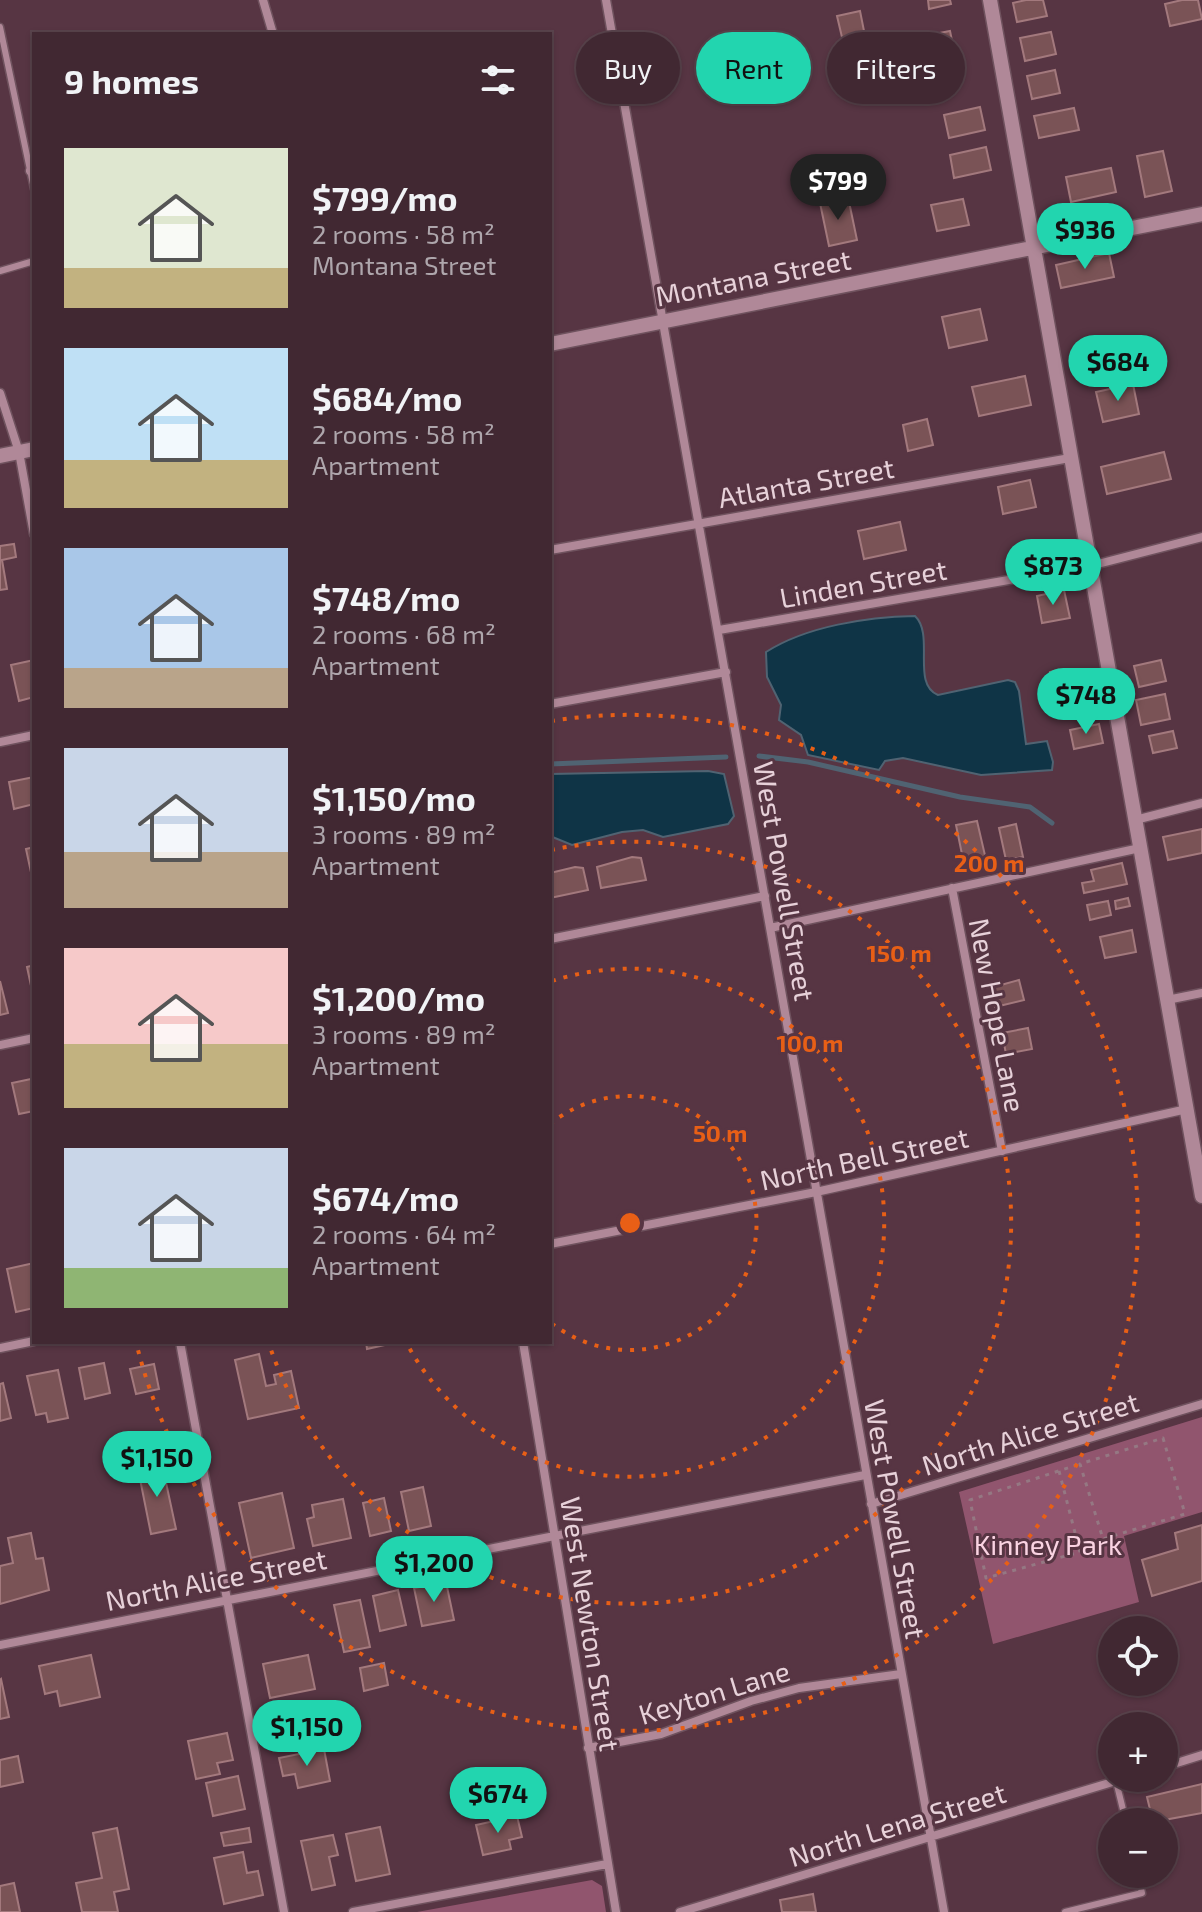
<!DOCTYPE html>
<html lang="en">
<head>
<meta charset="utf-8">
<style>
	body { margin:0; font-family:"Exo 2",sans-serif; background:#48303a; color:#f1f3f6; height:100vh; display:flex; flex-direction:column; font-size:30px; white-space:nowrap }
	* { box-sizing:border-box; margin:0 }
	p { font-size:26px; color:#aea6ac }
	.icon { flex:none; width:44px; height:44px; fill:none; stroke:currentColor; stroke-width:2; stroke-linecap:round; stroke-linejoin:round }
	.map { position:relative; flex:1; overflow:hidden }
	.side { position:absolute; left:32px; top:32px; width:520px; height:1312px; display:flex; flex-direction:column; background:#412832; border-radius:0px; box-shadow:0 2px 6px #0004,0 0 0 2px #5a444d }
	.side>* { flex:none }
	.top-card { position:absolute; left:576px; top:32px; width:506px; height:72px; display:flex; gap:16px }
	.tools { position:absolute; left:1098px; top:1616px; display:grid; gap:16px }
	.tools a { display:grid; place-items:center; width:80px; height:80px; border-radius:50%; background:#412832; box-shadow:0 2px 6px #0004,0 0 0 2px #5a444d; font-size:40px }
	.price { position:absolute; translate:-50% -68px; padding:0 18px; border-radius:28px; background:#22d5af; color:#111; font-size:26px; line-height:52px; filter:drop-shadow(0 2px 4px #0008) }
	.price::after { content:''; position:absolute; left:50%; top:48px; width:24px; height:18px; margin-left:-12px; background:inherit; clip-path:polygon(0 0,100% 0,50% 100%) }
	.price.active { background:#222; color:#fff }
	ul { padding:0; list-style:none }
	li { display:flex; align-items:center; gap:24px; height:200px; padding:0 32px }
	li span { display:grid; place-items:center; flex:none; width:224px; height:160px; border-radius:0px; color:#555 }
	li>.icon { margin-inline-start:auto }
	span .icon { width:96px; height:96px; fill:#fffc; stroke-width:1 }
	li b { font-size:34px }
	h2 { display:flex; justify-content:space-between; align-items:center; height:96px; padding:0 32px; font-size:34px }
	.tag { padding:0 28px; border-radius:36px; background:#412832; box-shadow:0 2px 6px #0004,0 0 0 2px #5a444d; font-size:28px; line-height:72px }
	.tag.active { background:#22d5af; color:#111 }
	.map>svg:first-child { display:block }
	.green { fill:#91556e }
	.water { fill:#0f3446; stroke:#506372; stroke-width:2 }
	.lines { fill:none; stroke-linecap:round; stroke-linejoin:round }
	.stream { stroke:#506372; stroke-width:5 }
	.building { fill:#7a5356; stroke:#a3797d; stroke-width:2 }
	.service-casing { stroke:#6f525e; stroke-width:9 }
	.minor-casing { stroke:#6f525e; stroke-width:11 }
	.tertiary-casing { stroke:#6f525e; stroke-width:17 }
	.path { stroke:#957883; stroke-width:3; stroke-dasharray:4 6; stroke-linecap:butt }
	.service { stroke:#b08898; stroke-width:6 }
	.minor { stroke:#b08898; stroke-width:8 }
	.tertiary { stroke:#b08898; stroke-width:14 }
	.ring { fill:none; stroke:#e85f16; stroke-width:4; stroke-dasharray:4 8 }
	.labels { text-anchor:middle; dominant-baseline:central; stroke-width:6; stroke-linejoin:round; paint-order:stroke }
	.street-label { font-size:28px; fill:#e7d1d9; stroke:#573543 }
	.park-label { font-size:28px; fill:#fad3e2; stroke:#573543 }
	.centre { fill:#e85f16; stroke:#573543; stroke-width:4 }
	.ring-label { font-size:24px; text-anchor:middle; font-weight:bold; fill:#e85f16; stroke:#573543; stroke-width:6; stroke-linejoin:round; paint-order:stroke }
</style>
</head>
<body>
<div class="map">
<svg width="1202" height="1912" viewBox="0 0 1202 1912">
	<rect width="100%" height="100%" fill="#573543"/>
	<path class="green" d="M1202 1417V1512L1124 1536 1139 1602 993 1644 959 1492Z
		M592 1880 602 1886 606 1912H417Z"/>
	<path class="water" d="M915 616C935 635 911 684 938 695L1008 680 1015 682 1019 691 1026 744 1047 741 1053 762 1052 770 981 775 903 758 885 761 879 770 808 755 801 735 779 720 781 705 767 677 766 652C807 626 867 617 915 616Z
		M708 771 724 774 734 816 728 824 663 837 643 830 622 832 572 845 550 836V774Z"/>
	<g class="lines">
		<path class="stream" d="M759 756 808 762 960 797 1030 807 1052 823
			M550 764 726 757"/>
	</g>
	<path class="building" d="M928 0H950L951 4 929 9Z
		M1026 0H1043L1047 16 1017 22 1013 3Z
		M1182 0H1198L1202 19 1170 26 1165 4Z
		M860 11 867 46 845 50 837 16Z
		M950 31 957 65 936 70 929 35Z
		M1051 32 1056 54 1025 61 1020 38Z
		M1055 70 1060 93 1032 99 1027 76Z
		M980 107 985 130 949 138 944 115Z
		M1074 108 1079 130 1039 138 1034 116Z
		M986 147 991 170 954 178 950 155Z
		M1163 151 1172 191 1145 197 1137 156Z
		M1111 168 1116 192 1071 202 1066 177Z
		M848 197 857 240 829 246 820 203Z
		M963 199 969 225 937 231 931 205Z
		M1109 253 1114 277 1061 288 1056 265Z
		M980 309 987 340 949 348 942 317Z
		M1025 376 1031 405 979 416 972 387Z
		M1133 384 1139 414 1103 422 1096 392Z
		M927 419 933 445 908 451 903 425Z
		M1164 452 1171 479 1107 494 1101 467Z
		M1030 480 1036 507 1003 514 998 487Z
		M900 522 906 550 864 559 858 531Z
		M14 544 16 557 2 560 7 589 0 590V546Z
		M1064 590 1070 618 1042 623 1037 596Z
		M34 660V697L19 701 11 665Z
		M1161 660 1166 681 1139 687 1134 666Z
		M1058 670 1060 677 1081 673 1086 697 1056 703 1050 672Z
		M1165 694 1170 719 1141 725 1136 700Z
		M1099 724 1103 743 1074 749 1070 730Z
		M1173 731 1177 748 1153 753 1149 736Z
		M34 777V804L14 809 9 782Z
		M977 821 987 864 965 869 956 825Z
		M1016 824 1023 857 1006 860 999 828Z
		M1202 829V853L1168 860 1163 837Z
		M34 847V876L32 877 26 849Z
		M632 857 641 858 646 880 601 888 597 867Z
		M1122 863 1127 884 1084 893 1082 883 1094 881 1091 870Z
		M575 867 583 868 588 890 550 898V873Z
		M1128 898 1130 906 1116 909 1115 901Z
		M1108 901 1111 915 1090 920 1087 905Z
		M1132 930 1136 952 1105 958 1100 937Z
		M34 965V1000L27 967Z
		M1019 980 1024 1000 995 1007 990 988Z
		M0 981 8 1013 0 1015Z
		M1028 1028 1032 1049 1006 1054 1002 1033Z
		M31 1079 34 1111 19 1114 12 1083Z
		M34 1263V1308L16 1312 7 1269Z
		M366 1342H394V1343L367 1349Z
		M259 1354 266 1386 276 1384 274 1375 291 1371 299 1408 248 1419 235 1360Z
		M104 1363 110 1393 85 1399 79 1368Z
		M154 1364 159 1389 136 1394 130 1369Z
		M58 1370 68 1418 48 1422 46 1413 36 1415 27 1376Z
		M3 1383 11 1418 0 1421V1384Z
		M162 1464 176 1529 151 1534 138 1469Z
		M423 1487 431 1526 409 1531 401 1492Z
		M282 1493 294 1548 251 1558 239 1503Z
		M384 1498 391 1531 370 1536 363 1503Z
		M343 1499 351 1538 313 1546 307 1519 314 1517 312 1505Z
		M1202 1525V1581L1152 1596 1142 1560 1178 1549 1175 1533Z
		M31 1533 36 1559 43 1558 49 1590 0 1604V1566L13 1563 8 1538Z
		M446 1582 454 1620 422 1626 414 1588Z
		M398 1590 406 1625 380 1631 373 1596Z
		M360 1600 370 1647 344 1652 334 1605Z
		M91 1655 100 1697 60 1706 57 1691 45 1694 39 1666Z
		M308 1655 315 1689 270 1698 263 1664Z
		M384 1663 388 1685 364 1691 360 1668Z
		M1 1679 9 1717 0 1719V1680Z
		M318 1706 325 1737 277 1747 271 1716Z
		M227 1733 233 1760 217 1763 220 1774 196 1779 188 1741Z
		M324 1749 330 1781 298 1788 295 1774 283 1776 279 1758Z
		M18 1756 23 1782 0 1787V1760Z
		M238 1776 245 1809 213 1816 206 1783Z
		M1202 1784V1813L1153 1822 1147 1797Z
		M517 1816 522 1837 509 1840 511 1849 483 1855 476 1825Z
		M380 1827 390 1874 356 1881 346 1834Z
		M117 1828 129 1889 114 1892 118 1912H82L76 1883 102 1878 93 1833Z
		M249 1828 251 1842 224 1846 221 1833Z
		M333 1835 338 1855 329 1857 335 1885 312 1890 301 1841Z
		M243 1852 247 1873 258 1871 263 1895 224 1904 214 1858Z
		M14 1883 20 1912H0V1886Z
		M813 1894 816 1912H782L780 1900Z"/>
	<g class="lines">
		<defs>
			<path id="service" d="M0 27 34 189
				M0 271 34 261
				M1116 1781 1126 1822
				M1065 1912 1142 1893 1138 1874"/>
			<path id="minor" d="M263 0 273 34
				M606 0 944 1912
				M30 171 34 170
				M0 393 19 452 34 534
				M550 550 1070 458
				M719 630 1090 566 1202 537
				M550 704 726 672
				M0 742 34 735
				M1135 820 1202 803
				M952 888 1002 1151
				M770 928 1140 848
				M550 939 765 896
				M1167 1000 1202 993
				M0 1045 34 1038
				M550 1244 816 1192 1187 1109
				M180 1342 284 1912
				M523 1342 616 1912
				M0 1348 34 1341
				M871 1504 1202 1404
				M0 1645 865 1475
				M588 1748 661 1734 751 1701 799 1688 901 1674
				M1164 1767 1202 1755
				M353 1912 607 1864
				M680 1912 1126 1778"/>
			<path id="tertiary" d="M990 0 1202 1196
				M550 344 1202 214
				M0 456 34 449"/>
		</defs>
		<use href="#service" class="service-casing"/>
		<use href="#minor" class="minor-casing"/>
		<use href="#tertiary" class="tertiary-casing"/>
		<path class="path" d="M1163 1438 1185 1514 1103 1539 1080 1464Z
			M1059 1471 1080 1552 986 1578 970 1500 1080 1464"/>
		<use href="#service" class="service"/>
		<use href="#minor" class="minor"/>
		<use href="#tertiary" class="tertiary"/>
	</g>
	<g class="ring">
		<path d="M550 1124A127 127 0 1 1 550 1322"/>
		<path d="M552 981A254 254 0 1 1 406 1342"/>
		<path d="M551 850A381 381 0 1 1 269 1344"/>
		<path d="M551 721A508 508 0 1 1 137 1346"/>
	</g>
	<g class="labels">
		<g class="street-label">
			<text transform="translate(753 277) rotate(-11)">Montana Street</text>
			<text transform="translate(806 482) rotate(-10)">Atlanta Street</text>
			<text transform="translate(863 583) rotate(-10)">Linden Street</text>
			<text transform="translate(785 881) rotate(80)">West Powell Street</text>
			<text transform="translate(998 1015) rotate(79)">New Hope Lane</text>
			<text transform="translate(864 1158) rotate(-12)">North Bell Street</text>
			<text transform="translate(1030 1433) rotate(-17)">North Alice Street</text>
			<text transform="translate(896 1519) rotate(80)">West Powell Street</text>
			<text transform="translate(216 1579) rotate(-11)">North Alice Street</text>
			<text transform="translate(591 1624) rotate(81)">West Newton Street</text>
			<text transform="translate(714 1692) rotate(-17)">Keyton Lane</text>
			<text transform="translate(897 1824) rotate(-17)">North Lena Street</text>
		</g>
		<g class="park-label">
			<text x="1048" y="1544">Kinney Park</text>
		</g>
	</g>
	<circle cx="630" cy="1223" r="12" class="centre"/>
	<g class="ring-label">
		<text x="989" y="872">200 m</text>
		<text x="899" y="962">150 m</text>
		<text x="810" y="1052">100 m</text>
		<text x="720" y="1142">50 m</text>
	</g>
</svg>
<div class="tools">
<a><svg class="icon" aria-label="locate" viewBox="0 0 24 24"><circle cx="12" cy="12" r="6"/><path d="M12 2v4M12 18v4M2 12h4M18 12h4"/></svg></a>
<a>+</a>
<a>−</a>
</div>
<b class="price active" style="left:838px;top:222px">$799</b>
<b class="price" style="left:1085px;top:271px">$936</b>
<b class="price" style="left:1118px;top:403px">$684</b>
<b class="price" style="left:1053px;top:607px">$873</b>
<b class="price" style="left:1086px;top:736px">$748</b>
<b class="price" style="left:157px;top:1499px">$1,150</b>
<b class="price" style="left:434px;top:1604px">$1,200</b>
<b class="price" style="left:307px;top:1768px">$1,150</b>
<b class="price" style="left:498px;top:1835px">$674</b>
<div class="top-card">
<a class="tag">Buy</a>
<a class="tag active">Rent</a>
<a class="tag">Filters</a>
</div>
<section class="side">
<h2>9 homes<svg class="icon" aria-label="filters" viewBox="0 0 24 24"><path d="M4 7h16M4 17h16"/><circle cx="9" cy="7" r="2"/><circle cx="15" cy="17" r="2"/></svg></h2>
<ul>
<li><span style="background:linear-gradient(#dfe7d0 75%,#c2b280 0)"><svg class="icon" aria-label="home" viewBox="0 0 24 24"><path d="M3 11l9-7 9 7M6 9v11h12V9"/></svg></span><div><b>$799/mo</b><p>2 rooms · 58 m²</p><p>Montana Street</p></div></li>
<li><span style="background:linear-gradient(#bfe0f5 70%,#c2b280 0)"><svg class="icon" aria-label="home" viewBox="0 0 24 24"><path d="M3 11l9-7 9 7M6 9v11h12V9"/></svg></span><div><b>$684/mo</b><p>2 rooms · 58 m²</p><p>Apartment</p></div></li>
<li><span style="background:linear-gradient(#a9c7e8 75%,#b9a48a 0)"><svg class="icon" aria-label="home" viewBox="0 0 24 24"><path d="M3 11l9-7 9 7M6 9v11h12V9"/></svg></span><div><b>$748/mo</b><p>2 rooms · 68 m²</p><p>Apartment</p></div></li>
<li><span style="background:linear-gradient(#c9d6e8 65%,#b9a48a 0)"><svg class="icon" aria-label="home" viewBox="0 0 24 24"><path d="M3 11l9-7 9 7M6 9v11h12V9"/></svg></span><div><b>$1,150/mo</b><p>3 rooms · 89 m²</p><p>Apartment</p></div></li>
<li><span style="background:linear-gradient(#f6c9c9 60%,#c2b280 0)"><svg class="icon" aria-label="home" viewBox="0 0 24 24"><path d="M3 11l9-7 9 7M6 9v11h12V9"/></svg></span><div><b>$1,200/mo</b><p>3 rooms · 89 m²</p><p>Apartment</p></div></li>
<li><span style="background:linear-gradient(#c9d6e8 75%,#8fb573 0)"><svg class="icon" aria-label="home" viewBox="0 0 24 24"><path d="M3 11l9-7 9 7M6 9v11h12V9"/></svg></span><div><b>$674/mo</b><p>2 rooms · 64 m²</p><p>Apartment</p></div></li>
</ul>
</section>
</div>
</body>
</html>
